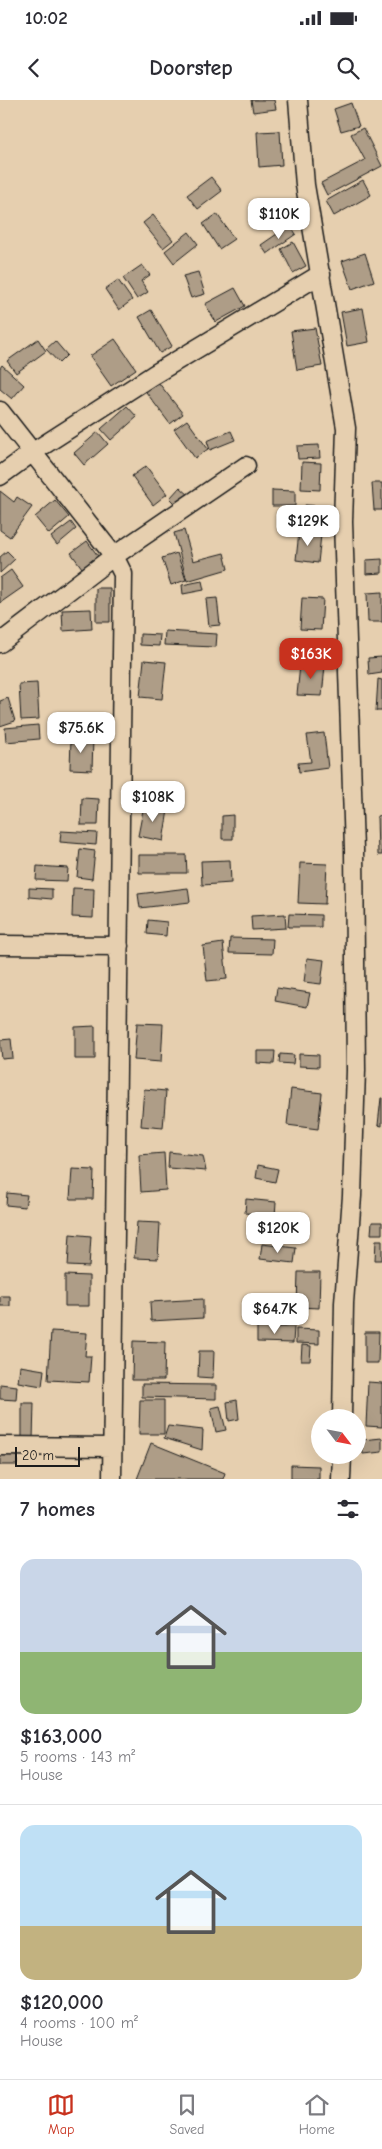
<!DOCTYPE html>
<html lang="en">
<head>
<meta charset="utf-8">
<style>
	body { margin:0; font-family:"Comic Neue",sans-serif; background:#f7f7f7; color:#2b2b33; height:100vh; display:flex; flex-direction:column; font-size:19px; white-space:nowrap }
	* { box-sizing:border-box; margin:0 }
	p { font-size:16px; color:#7c7c81 }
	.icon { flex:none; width:28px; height:28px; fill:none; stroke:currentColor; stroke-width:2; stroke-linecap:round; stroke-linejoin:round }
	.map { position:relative; height:1379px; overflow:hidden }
	.drawer { display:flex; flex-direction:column; background:#fff; flex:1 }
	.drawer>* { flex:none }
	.needle { width:32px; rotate:122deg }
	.controls { position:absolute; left:311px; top:1309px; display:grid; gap:10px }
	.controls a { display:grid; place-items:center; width:55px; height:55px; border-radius:50%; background:#fff; box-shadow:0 5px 20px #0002; font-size:25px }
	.scale { position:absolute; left:15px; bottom:12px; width:65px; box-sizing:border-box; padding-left:5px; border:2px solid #1c1c1c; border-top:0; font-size:14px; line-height:18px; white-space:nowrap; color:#1c1c1c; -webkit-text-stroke:4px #e6cfaf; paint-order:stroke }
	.price { position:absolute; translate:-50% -42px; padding:0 11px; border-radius:10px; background:#fff; color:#222; font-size:16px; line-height:32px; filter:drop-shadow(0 1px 2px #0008) }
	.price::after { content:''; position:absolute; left:50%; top:30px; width:15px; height:11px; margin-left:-8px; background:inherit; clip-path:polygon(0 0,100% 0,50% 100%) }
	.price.selected { background:#c8321e; color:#fff }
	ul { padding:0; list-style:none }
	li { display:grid; align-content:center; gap:10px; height:265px; padding:0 20px }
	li+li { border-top:1px solid #e1e1e2 }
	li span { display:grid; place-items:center; height:155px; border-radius:15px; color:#555 }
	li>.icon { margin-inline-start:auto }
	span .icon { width:90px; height:90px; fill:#fffc; stroke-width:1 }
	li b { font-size:21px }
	h2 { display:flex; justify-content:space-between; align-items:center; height:60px; padding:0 20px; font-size:21px }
	.status { display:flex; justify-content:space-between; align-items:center; height:35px; padding:0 25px; background:#fff; direction:ltr }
	.status svg { height:14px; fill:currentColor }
	header { display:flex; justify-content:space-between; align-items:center; height:65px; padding:0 20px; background:#fff; font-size:22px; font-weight:800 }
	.menu { display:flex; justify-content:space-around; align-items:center; height:70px; border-top:1px solid #e1e1e2; background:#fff; font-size:14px; color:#7c7c81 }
	.menu a { display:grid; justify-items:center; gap:2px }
	.menu .selected { color:#c8321e }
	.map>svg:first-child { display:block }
	.building { fill:#ae9d87; stroke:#1c1c1c }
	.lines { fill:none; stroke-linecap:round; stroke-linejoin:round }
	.minor-casing { stroke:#1c1c1c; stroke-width:21 }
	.minor { stroke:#e6cfaf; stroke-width:18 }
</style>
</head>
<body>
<div class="status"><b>10:02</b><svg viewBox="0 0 49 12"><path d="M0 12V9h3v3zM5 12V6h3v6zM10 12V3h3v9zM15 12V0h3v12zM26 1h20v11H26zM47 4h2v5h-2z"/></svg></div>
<header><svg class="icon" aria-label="back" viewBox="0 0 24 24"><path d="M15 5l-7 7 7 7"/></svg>Doorstep<svg class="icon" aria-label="search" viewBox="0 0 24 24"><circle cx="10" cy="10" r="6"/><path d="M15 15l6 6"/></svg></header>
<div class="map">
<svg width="382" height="1379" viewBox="0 0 382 1379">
	<rect width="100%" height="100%" fill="#e6cfaf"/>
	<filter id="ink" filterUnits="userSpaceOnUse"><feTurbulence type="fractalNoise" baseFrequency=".02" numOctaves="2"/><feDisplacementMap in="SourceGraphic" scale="10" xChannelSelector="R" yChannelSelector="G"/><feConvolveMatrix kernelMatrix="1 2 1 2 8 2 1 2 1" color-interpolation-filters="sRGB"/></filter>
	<g filter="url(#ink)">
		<path class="building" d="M251 0H274L276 9 253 12Z
			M351 3 359 26 341 31 334 9Z
			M363 28 382 66 327 95 321 83 365 60 351 34Z
			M280 31 282 65 259 67 257 32Z
			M211 77 222 91 198 109 187 95Z
			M363 80 371 95 334 116 326 101Z
			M217 114 234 139 219 149 203 124Z
			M153 115 173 140 163 148 143 123Z
			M290 125 296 134 267 154 261 145Z
			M189 132 198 144 174 163 165 151Z
			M293 142 306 166 293 173 281 149Z
			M365 153 374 181 352 189 342 161Z
			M142 165 150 175 141 181 148 192 137 199 123 178Z
			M198 172 205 194 191 198 183 176Z
			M118 180 132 200 119 210 105 189Z
			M235 188 245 206 216 222 205 204Z
			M363 208 369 242 347 246 341 212Z
			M151 210 172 246 160 253 139 217Z
			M315 228 322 266 297 270 291 231Z
			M38 239 46 251 16 273 7 261Z
			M115 239 136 269 111 286 90 256Z
			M55 241 67 255 59 263 46 249Z
			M2 265 24 285 12 299 0 289V268Z
			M158 282 183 314 170 324 146 292Z
			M127 306 137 317 111 340 101 329Z
			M187 320 208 349 195 358 174 329Z
			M231 331 235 340 210 350 207 341Z
			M98 332 108 344 84 365 74 353Z
			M319 345 320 358 298 359 297 346Z
			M302 362 321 363 320 390 301 389Z
			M146 366 167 394 153 405 132 376Z
			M372 383H382V410H374Z
			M180 387 190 396 179 407 170 398Z
			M272 390 295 391V406H272Z
			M0 391 14 402 17 397 32 407 10 437 0 430Z
			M55 400 69 417 49 434 35 417Z
			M305 405 320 406 319 423H304Z
			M71 422 76 429 57 445 51 437Z
			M184 430 193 461 224 453 228 469 187 481 174 433Z
			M299 432 321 435 318 463 296 460Z
			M87 441 98 456 82 468 71 453Z
			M7 451 15 459 0 473V457Z
			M177 453 186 480 171 485 162 458Z
			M382 459V473L366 474V460Z
			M11 470 23 487 0 503V478Z
			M202 481 204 490 183 494 182 485Z
			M96 488H110V522H96Z
			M382 492V522H368L367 493Z
			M217 498 220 525 209 526 206 499Z
			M302 498 323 499 321 530 300 529Z
			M91 509 92 529 63 531 62 510Z
			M165 531 217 534 216 547 164 545Z
			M140 534 160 535 159 546 140 545Z
			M382 557V573L369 575 368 558Z
			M144 560 166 562 162 599 140 597Z
			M300 565 325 566 322 596 297 595Z
			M378 579 382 580V611H376Z
			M37 583 39 619 21 620 19 584Z
			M8 598 15 621 0 626V601Z
			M71 622H91L90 634H71Z
			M38 625 39 639 6 642 5 628Z
			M324 633 328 668 299 672 298 663 311 662 307 635Z
			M71 638 93 639 92 670 70 669Z
			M82 698 99 699 98 725H81Z
			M144 705 168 710 163 741 138 736Z
			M233 715V739H222V716Z
			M382 715V755H378L377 716Z
			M61 731 97 733 96 745 60 742Z
			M80 749 95 751 92 779 77 777Z
			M139 755H186L187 773H139Z
			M230 760 231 783 202 785 201 761Z
			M300 763 327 764 325 804 298 803Z
			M37 766 68 768 67 781 36 780Z
			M29 788 52 789V799L29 797Z
			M73 788 94 789 93 818 72 817Z
			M188 788 190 802 140 808 138 794Z
			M285 814 286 828 252 830 251 816Z
			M289 814 321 815V827H288Z
			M148 820 167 822 166 836 147 834Z
			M230 838 273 839 272 854 229 853Z
			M223 843 227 879 207 881 203 846Z
			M307 858 324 860 321 884 304 882Z
			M277 888 310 893 307 907 275 901Z
			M137 923 163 924 161 962 134 960Z
			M95 926V959H75V927Z
			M11 939 13 958 2 959 0 940Z
			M257 951H275L274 964 257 963Z
			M280 954 294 955 293 964 279 963Z
			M299 954 319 955V967L299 966Z
			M144 989 166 991 163 1028 141 1026Z
			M291 989 322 993 318 1029 287 1025Z
			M381 998H382V1026L378 1025Z
			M169 1052 203 1056 206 1071 168 1068Z
			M164 1053 166 1090 141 1092 139 1055Z
			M258 1065 278 1069 275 1082 256 1078Z
			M72 1069 94 1070 93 1099H70Z
			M7 1093 27 1095 25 1107 6 1105Z
			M246 1099 276 1102 275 1116 245 1113Z
			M137 1122 160 1123 158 1159 134 1158Z
			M372 1122H382V1134H371Z
			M70 1134 91 1136 89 1167 68 1166Z
			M376 1140H382V1160H375Z
			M262 1144 296 1148 294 1163 260 1159Z
			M298 1172H320L319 1208 297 1207Z
			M65 1175 89 1176V1206H65Z
			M0 1196H10V1206H0Z
			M203 1199V1218L151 1221 150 1202Z
			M257 1227H294L293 1243 257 1242Z
			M296 1229 319 1230V1244L296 1243Z
			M51 1231 87 1233 85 1256H91L89 1282 48 1280Z
			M365 1232H379L378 1263H365Z
			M133 1241 165 1242 164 1280H132Z
			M302 1245 311 1246 310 1261H301Z
			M199 1251H214L213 1278 198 1277Z
			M20 1266 44 1270 42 1286 18 1282Z
			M368 1282 382 1283V1327L366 1326Z
			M0 1284 17 1286 16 1300 0 1299Z
			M142 1284 216 1285V1299L142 1297Z
			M140 1300H164V1334H139Z
			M237 1300 239 1319 229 1321 227 1302Z
			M22 1303H34L33 1340H22Z
			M220 1306 226 1330 216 1332 211 1308Z
			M168 1326 203 1330 202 1350 164 1338Z
			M382 1338V1352L363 1354 362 1340Z
			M151 1343 225 1373 223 1379H137Z
			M0 1354H17V1365H0Z
			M291 1365 319 1366V1379H291Z"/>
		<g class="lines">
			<defs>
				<path id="minor" d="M298 0 305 85 346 328 343 422 354 749 356 970 352 1096 344 1203 342 1318
					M0 311 114 456 123 474 112 1379
					M0 376 33 352 153 275 321 174
					M0 543 114 456 246 366
					M0 845 119 846
					M0 1346 112 1347
					M341 1379 342 1355"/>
			</defs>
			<use href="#minor" class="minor-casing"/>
			<use href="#minor" class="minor"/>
		</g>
	</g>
</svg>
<div class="controls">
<a><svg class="needle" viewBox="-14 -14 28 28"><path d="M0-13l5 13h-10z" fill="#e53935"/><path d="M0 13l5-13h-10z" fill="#7c7c81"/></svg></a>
</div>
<div class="scale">20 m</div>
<b class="price" style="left:279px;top:140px">$110K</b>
<b class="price" style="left:308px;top:447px">$129K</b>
<b class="price selected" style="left:311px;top:580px">$163K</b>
<b class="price" style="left:81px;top:654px">$75.6K</b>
<b class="price" style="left:153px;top:723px">$108K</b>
<b class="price" style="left:278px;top:1154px">$120K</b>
<b class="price" style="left:275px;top:1235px">$64.7K</b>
</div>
<section class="drawer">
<h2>7 homes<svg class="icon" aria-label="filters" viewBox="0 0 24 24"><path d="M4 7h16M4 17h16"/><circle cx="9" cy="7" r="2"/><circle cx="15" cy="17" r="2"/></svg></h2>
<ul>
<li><span style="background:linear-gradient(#c9d6e8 60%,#8fb573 0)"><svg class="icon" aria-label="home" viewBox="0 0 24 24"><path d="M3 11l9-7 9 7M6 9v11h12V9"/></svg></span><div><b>$163,000</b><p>5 rooms · 143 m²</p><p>House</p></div></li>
<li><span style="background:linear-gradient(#bfe0f5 65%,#c2b280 0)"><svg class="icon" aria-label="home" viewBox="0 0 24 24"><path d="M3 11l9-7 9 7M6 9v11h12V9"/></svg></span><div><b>$120,000</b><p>4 rooms · 100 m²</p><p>House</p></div></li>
</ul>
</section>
<nav class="menu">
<a class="selected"><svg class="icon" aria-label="map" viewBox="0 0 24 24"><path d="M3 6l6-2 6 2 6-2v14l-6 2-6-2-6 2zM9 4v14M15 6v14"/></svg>Map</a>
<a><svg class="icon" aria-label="saved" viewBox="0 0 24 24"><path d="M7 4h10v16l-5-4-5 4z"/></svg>Saved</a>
<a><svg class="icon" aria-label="home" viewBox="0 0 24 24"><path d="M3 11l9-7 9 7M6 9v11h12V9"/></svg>Home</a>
</nav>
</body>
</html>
